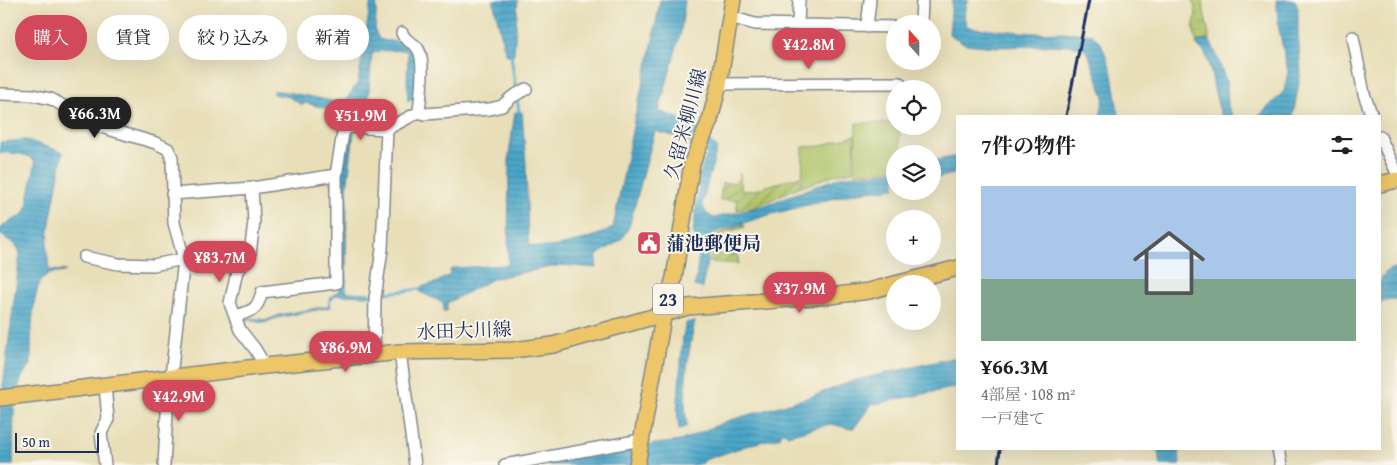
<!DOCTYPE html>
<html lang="ja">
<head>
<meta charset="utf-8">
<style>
	body { margin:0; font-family:"Gentium Book Plus","Noto Serif JP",serif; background:#f6f6f6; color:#202124; height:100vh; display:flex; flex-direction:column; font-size:19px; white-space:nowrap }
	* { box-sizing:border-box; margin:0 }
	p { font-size:16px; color:#757577 }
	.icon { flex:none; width:28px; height:28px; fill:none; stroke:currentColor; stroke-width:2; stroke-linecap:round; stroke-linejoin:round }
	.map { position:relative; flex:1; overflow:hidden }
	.side { position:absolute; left:956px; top:115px; width:425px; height:335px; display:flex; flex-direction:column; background:#fff; border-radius:0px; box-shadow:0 5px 20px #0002 }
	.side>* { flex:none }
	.hud { position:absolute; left:15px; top:15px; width:475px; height:45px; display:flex; gap:10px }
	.needle { width:32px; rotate:339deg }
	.buttons { position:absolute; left:886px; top:15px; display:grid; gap:10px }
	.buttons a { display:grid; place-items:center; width:55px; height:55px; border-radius:50%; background:#fff; box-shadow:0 5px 20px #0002; font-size:25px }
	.scale { position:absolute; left:15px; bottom:12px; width:84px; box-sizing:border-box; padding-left:5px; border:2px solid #1b2f5e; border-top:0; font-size:14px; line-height:18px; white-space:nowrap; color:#1b2f5e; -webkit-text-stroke:4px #fbf7ec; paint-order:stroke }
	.price { position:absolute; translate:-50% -42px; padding:0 11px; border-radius:18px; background:#d1495b; color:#fff; font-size:16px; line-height:32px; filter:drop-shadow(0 1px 2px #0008) }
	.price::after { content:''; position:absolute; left:50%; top:30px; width:15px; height:11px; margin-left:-8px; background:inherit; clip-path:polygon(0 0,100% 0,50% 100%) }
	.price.current { background:#222; color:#fff }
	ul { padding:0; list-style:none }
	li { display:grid; align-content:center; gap:10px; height:265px; padding:0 25px }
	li+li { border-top:1px solid #e0e0e0 }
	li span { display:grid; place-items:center; height:155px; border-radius:0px; color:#555 }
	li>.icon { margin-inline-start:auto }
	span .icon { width:90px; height:90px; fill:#fffc; stroke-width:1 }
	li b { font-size:21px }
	h2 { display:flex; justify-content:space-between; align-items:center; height:60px; padding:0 25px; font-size:21px }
	.tag { padding:0 18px; border-radius:22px; background:#fff; box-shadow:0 5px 20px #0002; font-size:18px; line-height:45px }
	.tag.current { background:#d1495b; color:#fff }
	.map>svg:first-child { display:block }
	.grass { fill:#aec368; stroke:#647963 }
	.wetland { fill:url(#wetland-marsh); stroke:#647963 }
	.garden { fill:url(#garden-furrows); stroke:#647963 }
	.water { fill:url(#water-rules); stroke:#326a93 }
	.pier { fill:#e8dfb9 }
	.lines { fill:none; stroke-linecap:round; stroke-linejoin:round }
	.stream { stroke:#4aa6c8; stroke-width:3 }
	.minor-casing { stroke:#82878c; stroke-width:14 }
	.major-casing { stroke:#82878c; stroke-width:18 }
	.minor { stroke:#fff; stroke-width:11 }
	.major { stroke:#ecc669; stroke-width:15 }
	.rail { stroke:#1b2f5e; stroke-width:3 }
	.labels { text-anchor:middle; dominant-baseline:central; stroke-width:4; stroke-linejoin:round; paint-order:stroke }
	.shield { fill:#fbf7ec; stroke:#5e6b89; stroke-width:1 }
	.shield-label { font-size:18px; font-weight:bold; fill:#1b2f5e }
	.street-label { font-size:19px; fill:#1b2f5e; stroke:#fbf7ec }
	.poi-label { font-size:19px; font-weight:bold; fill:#1b2f5e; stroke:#fbf7ec; text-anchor:start }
</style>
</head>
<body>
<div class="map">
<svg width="1397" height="465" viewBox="0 0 1397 465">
	<defs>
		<pattern id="wetland-marsh" width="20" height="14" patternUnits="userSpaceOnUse" patternTransform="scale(1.25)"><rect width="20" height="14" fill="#aec368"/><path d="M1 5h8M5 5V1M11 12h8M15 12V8" fill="none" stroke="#8d9f59"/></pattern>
		<pattern id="garden-furrows" width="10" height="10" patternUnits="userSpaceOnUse" patternTransform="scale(1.25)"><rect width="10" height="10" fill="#aec368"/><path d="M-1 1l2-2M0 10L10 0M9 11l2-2" fill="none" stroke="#8d9f59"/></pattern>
		<pattern id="water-rules" width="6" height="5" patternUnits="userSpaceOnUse" patternTransform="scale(1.25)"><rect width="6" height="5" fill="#4aa6c8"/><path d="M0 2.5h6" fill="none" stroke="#3d88a6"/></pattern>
	</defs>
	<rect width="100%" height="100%" fill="#fbf7ec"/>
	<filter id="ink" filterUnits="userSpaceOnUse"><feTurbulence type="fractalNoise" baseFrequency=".02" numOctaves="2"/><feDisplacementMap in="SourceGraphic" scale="10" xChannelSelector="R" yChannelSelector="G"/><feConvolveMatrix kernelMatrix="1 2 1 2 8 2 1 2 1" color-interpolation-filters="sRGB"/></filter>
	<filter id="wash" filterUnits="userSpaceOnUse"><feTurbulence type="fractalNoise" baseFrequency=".0096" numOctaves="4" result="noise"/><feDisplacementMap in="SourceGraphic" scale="20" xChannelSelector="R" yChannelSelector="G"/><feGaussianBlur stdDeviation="1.12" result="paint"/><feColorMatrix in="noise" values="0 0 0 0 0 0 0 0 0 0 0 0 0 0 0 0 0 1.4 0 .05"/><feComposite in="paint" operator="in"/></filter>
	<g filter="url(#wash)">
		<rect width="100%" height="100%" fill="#e8dfb9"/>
		<path class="grass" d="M856 123H895V126H899L901 154H895V168L881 171 855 173Z
			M855 135 853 171 833 175 802 187 803 147 821 146Z"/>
		<path class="wetland" d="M1193 0H1202L1210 41 1206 39 1198 41 1197 45 1193 28 1196 14Z"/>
		<path class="garden" d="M739 174H740L742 191 754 190 800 176V186L756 207 737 210V200H720L722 183H735L739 178Z
			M744 224 745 227 724 233V236L718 238 716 254 738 255V264L710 262 714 235Z"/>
		<path class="water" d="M371 0H377L375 31 379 39C386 42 395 40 402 43 425 53 417 80 415 100L408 101 407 78 408 54 405 50 378 51 372 54 368 102 359 123 345 124 338 112 306 103 302 105 289 97 273 94V91H281L333 101 346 100 358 82Z
			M493 0H518L514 53 513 55H507L505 52Z
			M660 0H685L681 31 659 111 694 124 717 148 702 204 706 213 714 218 760 207 843 176 881 173 895 170V188L858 192 769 215 715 232 711 236C704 299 678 362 687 426L679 430 677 412 683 336 696 279 700 243 696 240 693 232 701 170 707 154 681 138 655 131 629 227 621 240 597 255 596 268 562 265 495 278 447 303V311L444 313 443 303 420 292 421 287 435 283 450 275V270L454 268 505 265 508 264 509 155 515 112H522L526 164 528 239 530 245C549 253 595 237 613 228L635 116 651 50Z
			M952 0H968C964 8 963 18 967 26L973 28 1034 33 1061 32 1091 34 1101 43 1111 69 1119 116H1100L1104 97 1088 53 1082 48 1071 45 997 47 965 44 949 34Z
			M1276 0H1295L1298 8V33L1301 72 1293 116H1259L1284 91 1288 72 1279 30Z
			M1206 39 1210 41 1214 49 1227 83 1228 106 1233 116H1221L1214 89 1211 72 1205 53 1197 45 1199 41Z
			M352 132H354L347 189 346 289 347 292 369 293V296L336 295 330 302 331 307 277 318 264 323 242 319 243 317 267 320 279 315 328 306 330 298 340 289 341 180 347 148H350Z
			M26 140 63 152 50 223 47 246 49 270 66 271C59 274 50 272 44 277 31 289 31 347 31 365 20 374 18 390 16 403L14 405 13 465H0V409L20 254C17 242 9 242 0 234V229C8 220 19 219 26 211L35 164 34 160C23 152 13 153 0 153V142Z
			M957 156V173L933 179V161Z
			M1397 267V299L1380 302C1380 284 1377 272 1397 267Z
			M957 357V387L871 405 855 427 851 429 831 424 787 435 786 432 780 433 781 437 752 444 705 460 703 463 693 465H548V462L613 449 680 441 727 421 807 398 856 380Z
			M1158 449H1179L1180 465H1160Z"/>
		<path class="pier" d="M691 286 702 289 697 321H689L684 324Z"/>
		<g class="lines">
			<path class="stream" d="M511 55 516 91
				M517 98 519 112
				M369 295 420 289"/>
		</g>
	</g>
	<g filter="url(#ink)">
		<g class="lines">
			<defs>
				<path id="minor" d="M730 17 755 24 895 27
					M921 24 922 0
					M798 25 799 0
					M867 27 870 0
					M402 33C405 42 414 42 418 49 426 61 420 98 419 112
					M1353 37 1364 94 1372 116
					M719 84 900 83
					M0 94 33 95 51 99 101 127 156 143 168 149 172 157 174 223 184 259 171 377
					M387 129 419 112 425 114 490 109 502 106 512 97 526 89
					M1380 137 1397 173
					M252 188 254 222 250 254 237 271 230 303 240 330 255 349 265 366
					M172 194 252 188 336 175 343 133 348 127 387 129 382 249 375 298 374 355
					M84 257 118 264 153 265 184 259
					M236 316C254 310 257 310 262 292L336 283V175
					M400 352 415 465
					M105 386 108 419 101 433 105 465
					M1278 449 1281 465
					M164 465 169 378
					M505 465 641 440"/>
				<path id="major" d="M1380 184 1397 180
					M895 284 958 268
					M0 398 265 366 400 352 513 350 553 345 688 307 830 296 869 291 895 284
					M637 465 664 312 674 278 692 163 710 120 719 84 733 0"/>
			</defs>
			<use href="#minor" class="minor-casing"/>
			<use href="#major" class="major-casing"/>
			<use href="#minor" class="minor"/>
			<use href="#major" class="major"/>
			<path class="rail" d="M1066 116 1089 0
				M998 465 1000 449"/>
		</g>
	</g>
	<defs>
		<symbol id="civic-square" viewBox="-11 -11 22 22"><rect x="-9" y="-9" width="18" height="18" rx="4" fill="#d1495b" stroke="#fbf7ec"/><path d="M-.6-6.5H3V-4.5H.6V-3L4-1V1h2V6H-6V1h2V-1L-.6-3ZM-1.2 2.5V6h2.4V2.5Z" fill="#fff"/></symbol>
	</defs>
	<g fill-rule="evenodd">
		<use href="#civic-square" x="635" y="229" width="28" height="28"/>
	</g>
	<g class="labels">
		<rect class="shield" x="653" y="283.5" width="30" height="31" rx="4"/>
		<g class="shield-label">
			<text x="668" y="299">23</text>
		</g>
		<g class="street-label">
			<text transform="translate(685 124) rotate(-75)">久留米柳川線</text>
			<text transform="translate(464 330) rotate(-2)">水田大川線</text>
		</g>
		<g class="poi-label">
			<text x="666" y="243">蒲池郵便局</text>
		</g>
	</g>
</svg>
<div class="buttons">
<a><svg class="needle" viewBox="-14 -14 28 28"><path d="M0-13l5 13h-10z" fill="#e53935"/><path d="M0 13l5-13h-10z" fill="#757577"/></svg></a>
<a><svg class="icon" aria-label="locate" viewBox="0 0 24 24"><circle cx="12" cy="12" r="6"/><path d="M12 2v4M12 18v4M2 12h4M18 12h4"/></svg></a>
<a><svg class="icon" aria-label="layers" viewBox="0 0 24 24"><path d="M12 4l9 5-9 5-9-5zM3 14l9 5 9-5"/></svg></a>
<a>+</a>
<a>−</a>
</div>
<div class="scale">50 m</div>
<b class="price" style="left:809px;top:70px">¥42.8M</b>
<b class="price current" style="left:95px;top:139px">¥66.3M</b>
<b class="price" style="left:361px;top:141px">¥51.9M</b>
<b class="price" style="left:220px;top:283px">¥83.7M</b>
<b class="price" style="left:800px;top:314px">¥37.9M</b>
<b class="price" style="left:346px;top:373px">¥86.9M</b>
<b class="price" style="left:179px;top:422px">¥42.9M</b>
<div class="hud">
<a class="tag current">購入</a>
<a class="tag">賃貸</a>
<a class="tag">絞り込み</a>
<a class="tag">新着</a>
</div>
<section class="side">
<h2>7件の物件<svg class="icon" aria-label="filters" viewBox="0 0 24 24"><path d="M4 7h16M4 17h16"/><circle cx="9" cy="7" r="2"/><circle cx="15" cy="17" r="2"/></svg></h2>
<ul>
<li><span style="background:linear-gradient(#a9c7e8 60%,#7fa58c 0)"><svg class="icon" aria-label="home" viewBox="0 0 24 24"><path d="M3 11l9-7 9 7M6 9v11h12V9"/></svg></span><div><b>¥66.3M</b><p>4部屋 · 108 m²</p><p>一戸建て</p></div></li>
</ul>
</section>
</div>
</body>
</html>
